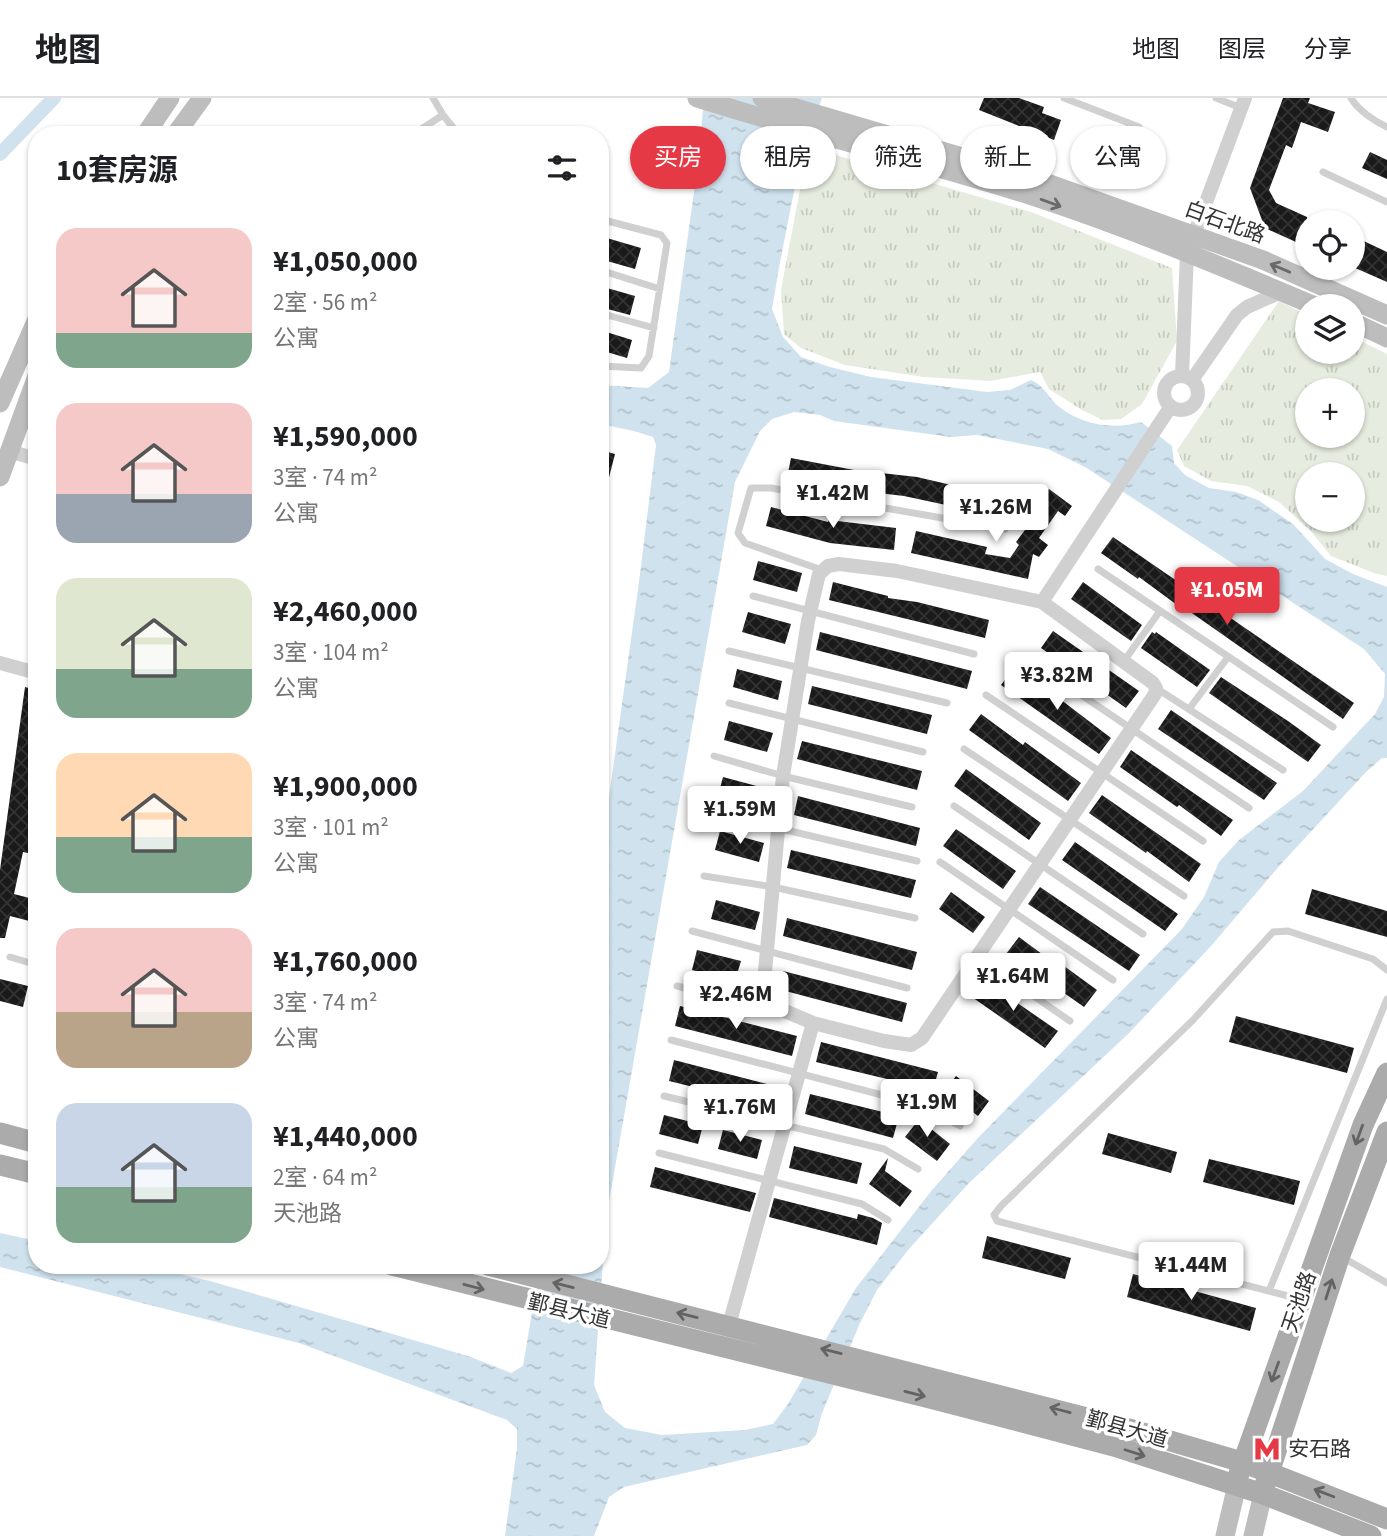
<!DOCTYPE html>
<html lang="zh">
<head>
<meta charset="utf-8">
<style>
	body { margin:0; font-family:"Source Sans 3","Noto Sans SC",sans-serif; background:#f2f2f2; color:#202124; height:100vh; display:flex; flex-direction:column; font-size:26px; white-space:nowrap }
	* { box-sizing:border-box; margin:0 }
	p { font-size:23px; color:#757577 }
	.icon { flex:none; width:38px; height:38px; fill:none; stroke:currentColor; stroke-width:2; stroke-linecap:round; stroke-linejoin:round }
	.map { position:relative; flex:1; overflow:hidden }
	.drawer { position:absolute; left:28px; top:28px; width:581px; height:1148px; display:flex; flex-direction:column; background:#fff; border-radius:28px; box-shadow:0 2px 5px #0004 }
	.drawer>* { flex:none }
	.guide { position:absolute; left:630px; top:28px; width:651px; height:63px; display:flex; gap:14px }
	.controls { position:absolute; left:1295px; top:112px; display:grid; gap:14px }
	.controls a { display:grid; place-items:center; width:70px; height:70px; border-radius:50%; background:#fff; box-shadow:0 2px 5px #0004; font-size:35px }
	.price { position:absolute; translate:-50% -60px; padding:0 16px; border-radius:7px; background:#fff; color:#222; font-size:23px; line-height:46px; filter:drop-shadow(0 2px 4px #0008) }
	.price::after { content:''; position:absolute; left:50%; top:42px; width:21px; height:16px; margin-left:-10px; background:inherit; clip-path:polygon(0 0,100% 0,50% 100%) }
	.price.active { background:#e63946; color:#fff }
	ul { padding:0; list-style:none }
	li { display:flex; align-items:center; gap:21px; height:175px; padding:0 28px }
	li span { display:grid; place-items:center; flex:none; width:196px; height:140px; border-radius:21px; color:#555 }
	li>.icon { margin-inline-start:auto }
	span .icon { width:84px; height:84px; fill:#fffc; stroke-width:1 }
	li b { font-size:30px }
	h2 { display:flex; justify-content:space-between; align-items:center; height:84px; padding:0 28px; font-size:30px }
	.pill { padding:0 24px; border-radius:32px; background:#fff; box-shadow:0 2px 5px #0004; font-size:24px; line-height:63px }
	.pill.active { background:#e63946; color:#fff }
	header { display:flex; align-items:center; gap:42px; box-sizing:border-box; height:98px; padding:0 35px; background:#fff; border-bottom:2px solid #e0e0e0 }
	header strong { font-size:33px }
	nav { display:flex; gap:38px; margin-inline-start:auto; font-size:24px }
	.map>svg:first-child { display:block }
	.park { fill:url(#park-tufts); fill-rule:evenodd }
	.water { fill:url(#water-ripples); fill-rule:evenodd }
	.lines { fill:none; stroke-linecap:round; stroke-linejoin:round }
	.canal { stroke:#cfe2ee; stroke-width:14 }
	.building { fill:url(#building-cross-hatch) }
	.lane { stroke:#d0d0d0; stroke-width:7 }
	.street { stroke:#d0d0d0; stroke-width:14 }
	.secondary { stroke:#bdbdbd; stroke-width:19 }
	.primary { stroke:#ababab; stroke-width:21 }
	.oneway { stroke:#6a6a6a }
	.oneway2 { stroke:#636363 }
	.labels { text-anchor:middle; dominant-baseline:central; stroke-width:7; stroke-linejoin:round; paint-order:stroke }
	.street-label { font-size:21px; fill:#333; stroke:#fff }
	.poi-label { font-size:21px; fill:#333; stroke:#fff; text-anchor:start }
</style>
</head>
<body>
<header>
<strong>地图</strong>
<nav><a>地图</a><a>图层</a><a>分享</a></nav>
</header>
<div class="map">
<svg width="1387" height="1438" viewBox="0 0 1387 1438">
	<defs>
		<pattern id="park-tufts" width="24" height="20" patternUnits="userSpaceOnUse" patternTransform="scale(1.75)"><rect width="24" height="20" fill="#e6ecdf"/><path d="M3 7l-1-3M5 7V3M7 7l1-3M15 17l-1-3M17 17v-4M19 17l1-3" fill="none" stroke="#c6cbc0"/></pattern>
		<pattern id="water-ripples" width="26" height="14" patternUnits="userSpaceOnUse" patternTransform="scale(1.75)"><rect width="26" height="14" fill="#cfe2ee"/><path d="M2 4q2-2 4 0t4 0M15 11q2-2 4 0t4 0" fill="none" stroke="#b2c2cd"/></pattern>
		<pattern id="building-cross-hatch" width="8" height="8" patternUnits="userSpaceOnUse" patternTransform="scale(1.75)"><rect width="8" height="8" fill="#1a1a1a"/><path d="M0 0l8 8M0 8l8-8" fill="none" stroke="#333"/></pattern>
	</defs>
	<rect width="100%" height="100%" fill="#fff"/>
	<path class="park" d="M808 49 1031 114 1172 170 1177 243 1142 306 1121 321 1103 322 1082 312 1049 291 1040 274 990 283 924 279 845 267 801 250 784 236 781 192Z
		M1279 203 1307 217V254H1353V239L1387 256V478L1374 475 1331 458 1310 432 1279 404 1247 388 1211 383 1184 368 1177 352ZM1307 292H1353V338H1307ZM1307 376H1353V422H1307Z"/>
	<path class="water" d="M704 0H822L801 58 780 164 772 211 783 239 801 259 830 269 871 279 987 294 1010 292 1031 282C1045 288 1047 298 1058 308 1082 327 1112 332 1141 324L1172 348 1174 365 1185 377 1209 390 1236 394 1258 402 1293 426 1325 461 1353 476 1387 489V660H1382L1365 675 1281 766 1211 848 1128 936 969 1085 908 1152 877 1192 860 1225 822 1315 816 1337 807 1347 624 1389 609 1399 594 1438H505L517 1350V1331L507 1322 299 1245 0 1169V1135L37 1143V1167H140L210 1183 468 1258 511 1275 523 1268 540 1167H600V764L639 484 656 347 653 339 634 333 600 326V287L648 290 669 274 698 65ZM794 314 820 317 834 323 951 339 977 337 1048 351 1085 369 1364 551 1385 576 1384 599 1375 616 1303 693 1239 742 1219 764 1204 799 1182 831 977 1041 932 1092 856 1190 788 1306 773 1326 745 1332 662 1337 625 1330 605 1314 594 1287 606 1121 735 384 760 333 772 321Z"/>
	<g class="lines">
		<path class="canal" d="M0 56 54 0"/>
	</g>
	<path class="building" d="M984 0H1019L1044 9 1042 15 1061 22 1054 42 979 12Z
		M1283 0H1310L1308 5 1335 14 1328 34 1301 24 1292 50 1286 47 1269 92 1276 105 1307 119V149L1265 130 1250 90Z
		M1086 34 1106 41 1108 37 1144 51 1142 56 1161 64 1153 83 1079 54Z
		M1370 54 1387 62V81L1362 70Z
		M600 138 641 150 635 171 600 161Z
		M1353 138 1387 154V184L1353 169Z
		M600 188 635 198 630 217 600 209Z
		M600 232 632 242 627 260 600 252Z
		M600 352 615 356 604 399 600 398Z
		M791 360 854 372 917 379 1020 403 1016 422 904 398 836 390 787 380Z
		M1049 391 1072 408 1065 418 1058 413 1039 440 1048 447 1039 459 1033 456 1028 481 911 455 916 433 987 449 985 456 1010 460 1019 447 1016 444 1045 405 1041 402Z
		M771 409 828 424 829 422 896 430 894 452 830 445 766 428Z
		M1113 439 1354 605 1343 621 1189 513 1188 515 1139 479 1138 481 1101 455Z
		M758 463 802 475 797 494 753 482Z
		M833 484 888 498V500L917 504 989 522 985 540 829 502Z
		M1083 484 1142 527 1131 543 1071 501Z
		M748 514 791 526 785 546 742 534Z
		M1053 533 1139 593 1126 610 1041 550Z
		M820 534 972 573 967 591 816 552Z
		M1152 534 1155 536 1156 534 1210 572 1197 589 1141 550Z
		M737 571 782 583 778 602 733 589Z
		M1013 571 1054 601 1056 598 1111 640 1099 656 1001 587Z
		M1221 579 1288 623 1321 647 1308 664 1209 595Z
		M812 588 932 617 927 636 808 606Z
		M25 589 37 592V694L28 733 37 736V757L23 754 14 796 37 802V825L10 818 5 840H0V772Z
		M1171 612 1277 685 1264 702 1158 631Z
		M981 616 1023 647 1025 644 1081 685 1068 703 969 632Z
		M729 623 773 635 767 654 724 642Z
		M802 643 922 673 917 692 797 661Z
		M1131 652 1233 722 1221 738 1179 707 1177 709 1120 669Z
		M966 671 1041 725 1029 742 954 688Z
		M723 679 768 691 764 710 718 698Z
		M1102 697 1201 766 1189 784 1147 753 1146 755 1089 715Z
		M798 698 920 730 916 748 794 717Z
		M956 731 1016 773 1003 791 943 748Z
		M720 733 764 745 759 764 715 752Z
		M1075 744 1178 816 1165 833 1062 762Z
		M791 752 916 782 911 800 787 770Z
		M1040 789 1140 857 1129 873 1028 806Z
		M1312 791 1387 813V839L1305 816Z
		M951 794 985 819 973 835 939 811Z
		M716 802 760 814 755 832 711 821Z
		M787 820 917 854 912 872 783 838Z
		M1019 839 1062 871 1064 868 1097 892 1084 909 1040 878 1038 880 1006 856Z
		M697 852 741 863 735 883 692 872Z
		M783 873 907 905 902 924 778 891Z
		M981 880 1058 933 1045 950 969 897Z
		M0 881 28 888 23 909 0 903Z
		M680 908 797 938 792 958 675 928Z
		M1236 918 1354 950 1347 975 1229 944Z
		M821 944 938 974 933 992 816 964Z
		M674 962 767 986 762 1006 669 983Z
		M956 978 989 1003 978 1018 945 993Z
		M810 996 899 1018 893 1040 805 1016Z
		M924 1015 927 1017 925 1026 950 1046 937 1063 905 1039Z
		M664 1017 703 1027 698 1046 659 1036Z
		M723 1032 762 1042 757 1061 718 1051Z
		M1108 1035 1177 1054 1171 1075 1102 1056Z
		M794 1048 862 1065 857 1086 789 1070Z
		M888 1060 885 1073 912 1093 900 1109 869 1086Z
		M1209 1061 1300 1083 1294 1107 1203 1084Z
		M655 1069 756 1095 750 1114 650 1089Z
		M774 1100 857 1121 858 1116 873 1120 882 1125 877 1147 769 1119Z
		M987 1138 1071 1160 1065 1181 982 1160Z
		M1133 1176 1256 1210 1250 1233 1127 1199Z"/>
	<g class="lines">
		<path class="lane" d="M433 0 443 17 459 37
			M1064 0 1139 29
			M1216 0 1241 10
			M1351 0C1358 12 1374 23 1387 29
			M412 37 443 17
			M1323 74 1387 104
			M600 121 661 137 667 145 649 258 641 270 600 268
			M600 172 660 191
			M600 215 654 230
			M1098 471 1333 629
			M822 472 745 445 738 435 751 390H771L1005 431
			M753 498 974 556
			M729 553 947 605
			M1025 559 1249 710
			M1124 563 1160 513
			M1156 590 1283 672
			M986 597 1203 743
			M729 605 923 654
			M1189 611 1228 559
			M964 651 1184 798
			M714 658 783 678 912 709
			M954 708 1143 836
			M718 716 917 763
			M940 764 1113 882
			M704 778 773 789 915 820
			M32 781 37 783
			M692 833 907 890
			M10 859 37 867
			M977 859 1070 923
			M677 888 743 904 764 900
			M671 942 924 1008 960 1028
			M664 998 884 1051 918 1071
			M659 1055 862 1106 888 1122
			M1342 1159 1387 1185
			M1269 1193 1387 901
			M1300 1201 997 1123 994 1117 1001 1108 1193 922 1273 834 1288 833 1373 861 1387 872"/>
		<path class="street" d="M1182 278 1187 155 1245 0
			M1164 295a17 17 0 1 1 34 0a17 17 0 1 1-34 0Z
			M1192 282 1237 217 1247 209 1281 194
			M8 353 37 361
			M1042 504 897 473 839 466 828 468 819 476 808 523 783 678 763 895 766 905 813 925 884 943 911 947 922 940 1155 596 1156 590 1153 585 1042 504 1171 308
			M0 565 37 575
			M729 1227 813 925"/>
		<path class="secondary" d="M697 0C805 34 915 61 1023 95 1122 127 1219 167 1315 208
			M762 0 1030 79 1263 162 1387 217
			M145 37 170 0
			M175 37 202 0
			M1353 224 1387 240
			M0 305 37 221
			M0 379 37 278
			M1225 1438 1237 1387
			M1253 1438 1263 1396"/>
		<path class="primary" d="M0 1035 37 1045
			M0 1067 37 1076
			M392 1167 930 1300 1114 1348 1263 1396 1371 1438
			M488 1167 1126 1330 1242 1364 1387 1421
			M1239 1376 1363 1027 1387 975
			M1265 1387 1340 1157 1387 1034"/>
	</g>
	<defs><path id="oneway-shaft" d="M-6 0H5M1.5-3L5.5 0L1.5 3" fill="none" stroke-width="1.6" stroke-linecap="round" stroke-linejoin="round" transform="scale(1.75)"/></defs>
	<g class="oneway">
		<use href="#oneway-shaft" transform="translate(1051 105) rotate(20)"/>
		<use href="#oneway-shaft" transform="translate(1280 170) rotate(-157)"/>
	</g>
	<g class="oneway2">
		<use href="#oneway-shaft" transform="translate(1359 1037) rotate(110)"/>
		<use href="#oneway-shaft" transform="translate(563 1187) rotate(-166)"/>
		<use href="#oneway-shaft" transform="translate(474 1189) rotate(15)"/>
		<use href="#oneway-shaft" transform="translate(1329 1191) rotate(-72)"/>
		<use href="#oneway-shaft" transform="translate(687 1217) rotate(-166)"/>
		<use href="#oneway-shaft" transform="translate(831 1253) rotate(-166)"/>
		<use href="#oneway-shaft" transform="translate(1275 1274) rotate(110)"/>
		<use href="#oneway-shaft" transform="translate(915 1296) rotate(14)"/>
		<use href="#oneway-shaft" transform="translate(1060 1312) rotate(-165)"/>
		<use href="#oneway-shaft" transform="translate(1135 1355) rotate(18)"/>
		<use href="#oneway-shaft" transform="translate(1324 1395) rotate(-159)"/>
	</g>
	<defs>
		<symbol id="metro-bare" viewBox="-9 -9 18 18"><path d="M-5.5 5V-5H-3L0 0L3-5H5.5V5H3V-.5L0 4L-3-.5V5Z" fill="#e63946" stroke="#fff" stroke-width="2.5" paint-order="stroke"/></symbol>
	</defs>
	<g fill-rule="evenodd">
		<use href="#metro-bare" x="1248" y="1332" width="38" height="38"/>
	</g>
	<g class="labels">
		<g class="street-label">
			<text transform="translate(1225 124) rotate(20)">白石北路</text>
			<text transform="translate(1299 1204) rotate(-71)">天池路</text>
			<text transform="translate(569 1213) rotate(14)">鄞县大道</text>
			<text transform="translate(1127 1331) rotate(16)">鄞县大道</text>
		</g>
		<g class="poi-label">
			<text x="1288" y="1351">安石路</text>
		</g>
	</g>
</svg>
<div class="controls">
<a><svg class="icon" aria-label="locate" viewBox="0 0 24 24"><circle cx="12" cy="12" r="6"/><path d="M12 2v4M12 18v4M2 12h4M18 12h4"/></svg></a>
<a><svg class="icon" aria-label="layers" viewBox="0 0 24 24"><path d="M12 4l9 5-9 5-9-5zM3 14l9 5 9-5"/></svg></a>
<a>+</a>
<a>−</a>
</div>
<b class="price" style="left:833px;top:432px">¥1.42M</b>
<b class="price" style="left:996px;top:446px">¥1.26M</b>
<b class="price active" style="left:1227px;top:529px">¥1.05M</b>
<b class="price" style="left:1057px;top:614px">¥3.82M</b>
<b class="price" style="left:740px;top:748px">¥1.59M</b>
<b class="price" style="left:1013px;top:915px">¥1.64M</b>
<b class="price" style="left:736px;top:933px">¥2.46M</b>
<b class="price" style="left:927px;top:1041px">¥1.9M</b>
<b class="price" style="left:740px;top:1046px">¥1.76M</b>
<b class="price" style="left:1191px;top:1204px">¥1.44M</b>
<div class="guide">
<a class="pill active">买房</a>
<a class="pill">租房</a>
<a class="pill">筛选</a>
<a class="pill">新上</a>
<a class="pill">公寓</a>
</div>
<section class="drawer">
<h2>10套房源<svg class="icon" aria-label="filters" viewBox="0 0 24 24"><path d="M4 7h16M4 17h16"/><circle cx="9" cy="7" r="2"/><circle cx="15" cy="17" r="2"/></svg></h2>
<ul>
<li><span style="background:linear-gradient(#f6c9c9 75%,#7fa58c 0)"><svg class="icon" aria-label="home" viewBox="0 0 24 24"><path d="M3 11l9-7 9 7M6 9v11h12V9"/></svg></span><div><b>¥1,050,000</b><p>2室 · 56 m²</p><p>公寓</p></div></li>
<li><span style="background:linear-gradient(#f6c9c9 65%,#9aa5b1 0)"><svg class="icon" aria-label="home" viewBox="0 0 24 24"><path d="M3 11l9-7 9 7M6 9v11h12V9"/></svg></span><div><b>¥1,590,000</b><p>3室 · 74 m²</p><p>公寓</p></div></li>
<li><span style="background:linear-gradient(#dfe7d0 65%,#7fa58c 0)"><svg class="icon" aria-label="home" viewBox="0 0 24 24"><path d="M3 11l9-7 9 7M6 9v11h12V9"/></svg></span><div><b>¥2,460,000</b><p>3室 · 104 m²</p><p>公寓</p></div></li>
<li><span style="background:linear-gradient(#ffd9b3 60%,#7fa58c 0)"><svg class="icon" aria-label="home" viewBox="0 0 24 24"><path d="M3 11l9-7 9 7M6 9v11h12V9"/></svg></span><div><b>¥1,900,000</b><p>3室 · 101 m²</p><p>公寓</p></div></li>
<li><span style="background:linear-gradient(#f6c9c9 60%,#b9a48a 0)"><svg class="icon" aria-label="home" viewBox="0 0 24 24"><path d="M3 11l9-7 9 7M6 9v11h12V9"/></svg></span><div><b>¥1,760,000</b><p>3室 · 74 m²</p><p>公寓</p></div></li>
<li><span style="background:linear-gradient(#c9d6e8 60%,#7fa58c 0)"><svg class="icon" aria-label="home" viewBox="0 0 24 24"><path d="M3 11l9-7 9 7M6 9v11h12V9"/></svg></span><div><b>¥1,440,000</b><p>2室 · 64 m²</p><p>天池路</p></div></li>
</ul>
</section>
</div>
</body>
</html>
